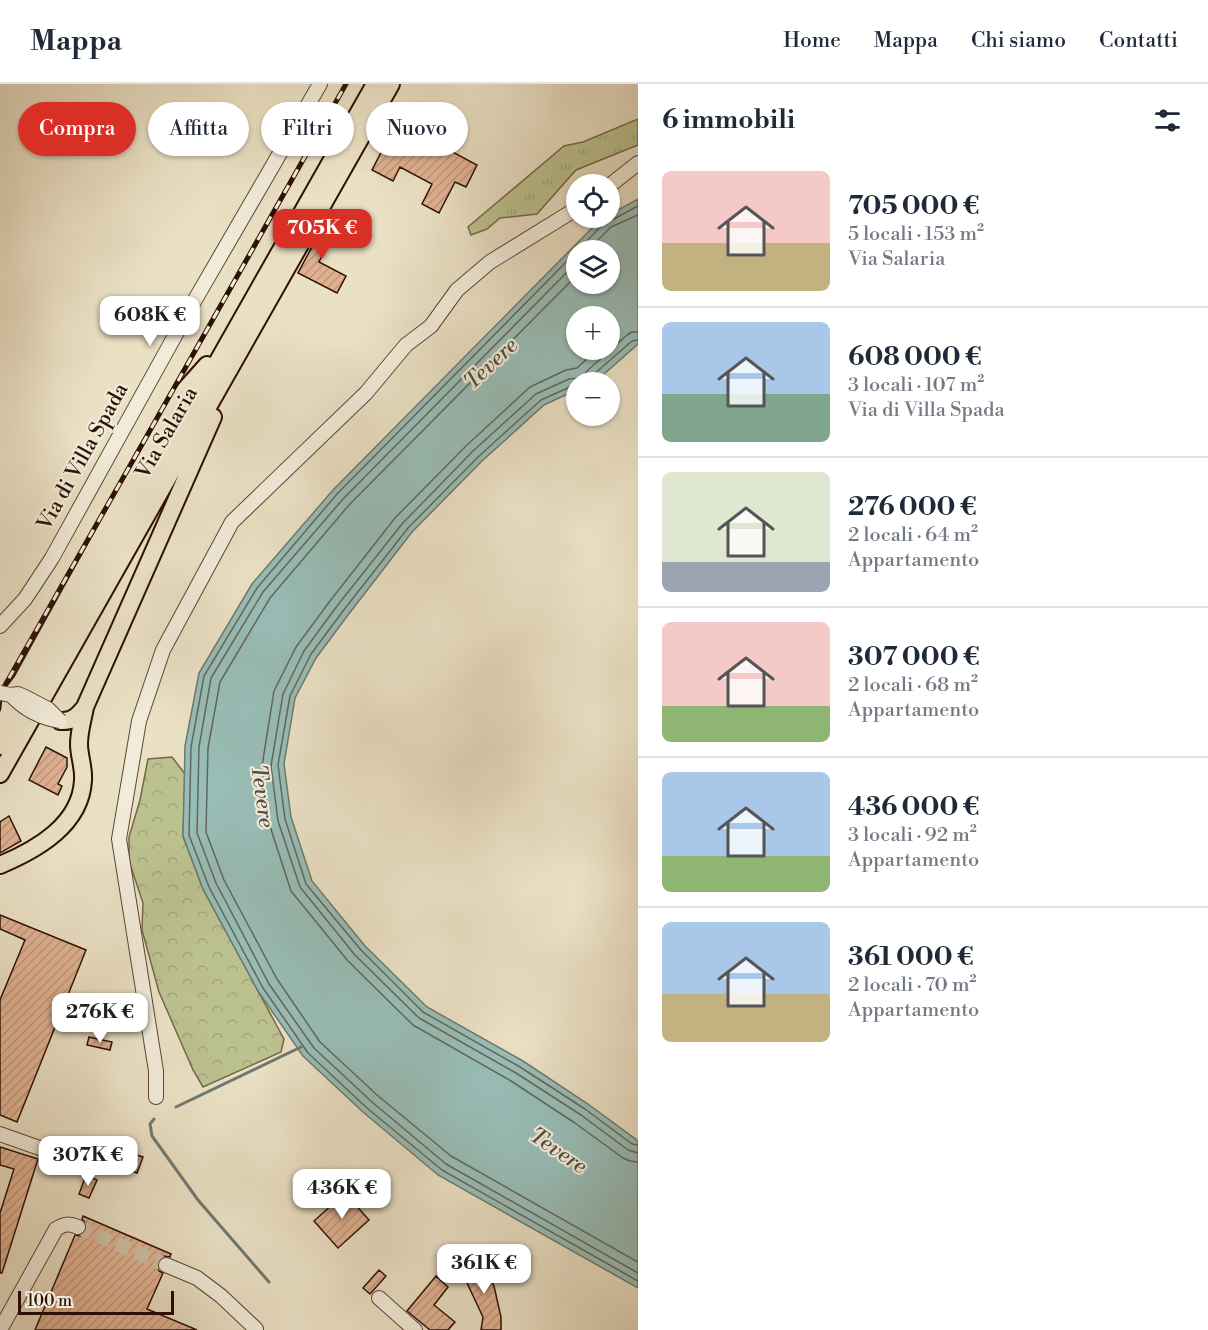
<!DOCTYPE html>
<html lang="it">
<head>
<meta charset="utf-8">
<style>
	body { margin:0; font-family:"Libre Bodoni",serif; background:#f6f6f7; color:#1f2937; height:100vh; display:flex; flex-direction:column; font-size:22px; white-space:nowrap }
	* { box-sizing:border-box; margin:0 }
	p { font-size:20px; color:#747a83 }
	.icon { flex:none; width:33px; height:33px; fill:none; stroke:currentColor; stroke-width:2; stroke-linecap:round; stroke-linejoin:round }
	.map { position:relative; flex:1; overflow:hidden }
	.details { display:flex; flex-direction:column; background:#fff; width:570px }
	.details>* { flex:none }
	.banner { position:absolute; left:18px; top:18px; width:530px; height:54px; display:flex; gap:12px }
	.tools { position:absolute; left:566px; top:90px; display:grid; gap:12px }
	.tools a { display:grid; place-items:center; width:54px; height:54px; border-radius:50%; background:#fff; box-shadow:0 2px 4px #0004; font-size:30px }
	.scale { position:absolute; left:18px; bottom:15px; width:156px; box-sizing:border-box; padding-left:6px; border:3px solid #2e1004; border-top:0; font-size:16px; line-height:21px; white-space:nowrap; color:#2e1004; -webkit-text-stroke:4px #f1ebd9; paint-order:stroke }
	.price { position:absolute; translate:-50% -51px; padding:0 14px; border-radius:12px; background:#fff; color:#222; font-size:20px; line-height:39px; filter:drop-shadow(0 2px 3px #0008) }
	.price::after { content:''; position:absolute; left:50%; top:36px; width:18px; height:14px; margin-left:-9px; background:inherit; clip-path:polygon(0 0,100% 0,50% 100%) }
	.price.selected { background:#d93025; color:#fff }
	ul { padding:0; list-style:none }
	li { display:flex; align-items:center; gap:18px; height:150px; padding:0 24px }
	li+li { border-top:2px solid #e0e1e3 }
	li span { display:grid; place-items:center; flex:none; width:168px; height:120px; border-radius:9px; color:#555 }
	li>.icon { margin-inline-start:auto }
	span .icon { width:72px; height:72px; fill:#fffc; stroke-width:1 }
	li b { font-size:26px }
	h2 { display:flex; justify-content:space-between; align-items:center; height:72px; padding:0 24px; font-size:26px }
	.tag { padding:0 21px; border-radius:27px; background:#fff; box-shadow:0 2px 4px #0004; font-size:21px; line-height:54px }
	.tag.selected { background:#d93025; color:#fff }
	header { display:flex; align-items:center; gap:36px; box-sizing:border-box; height:84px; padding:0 30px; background:#fff; border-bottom:2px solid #e0e1e3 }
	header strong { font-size:28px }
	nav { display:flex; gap:33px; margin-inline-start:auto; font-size:21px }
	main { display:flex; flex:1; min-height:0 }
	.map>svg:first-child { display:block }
	.grass { fill:url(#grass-tufts); stroke:#75684a; stroke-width:1.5 }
	.forest { fill:url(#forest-crowns); stroke:#75684a; stroke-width:1.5 }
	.water { fill:#98bdb6; stroke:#6e786f; stroke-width:1.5; fill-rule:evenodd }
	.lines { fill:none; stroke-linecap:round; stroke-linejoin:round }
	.shore { stroke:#63665d; stroke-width:1.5 }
	.stream { stroke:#6e786f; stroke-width:3 }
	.building { fill:url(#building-hatch); stroke:#2e1004; stroke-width:1.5 }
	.minor-tunnel { stroke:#cec1a7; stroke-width:14; stroke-dasharray:14 7; stroke-linecap:butt }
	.minor-casing { stroke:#5d4434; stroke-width:16 }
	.major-casing { stroke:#2e1004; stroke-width:20 }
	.minor { stroke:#f1ebd9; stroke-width:14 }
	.major { stroke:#eae0c4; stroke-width:16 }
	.rail-casing { stroke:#2e1004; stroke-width:5 }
	.rail { stroke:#f1ebd9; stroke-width:3; stroke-dasharray:9; stroke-linecap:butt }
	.minor-bridge-casing { stroke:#5d4434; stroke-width:16; stroke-linecap:butt }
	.minor-bridge { stroke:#f1ebd9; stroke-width:14 }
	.labels { text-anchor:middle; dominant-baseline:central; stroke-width:4.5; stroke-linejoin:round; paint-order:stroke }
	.street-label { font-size:21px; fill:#2e1004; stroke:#f1ebd9 }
	.water-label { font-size:22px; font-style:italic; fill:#534d42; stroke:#f1ebd9 }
</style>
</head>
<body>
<header>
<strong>Mappa</strong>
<nav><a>Home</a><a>Mappa</a><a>Chi siamo</a><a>Contatti</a></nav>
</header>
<main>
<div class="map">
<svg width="638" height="1246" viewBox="0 0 638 1246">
	<defs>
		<pattern id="grass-tufts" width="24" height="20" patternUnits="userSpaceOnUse" patternTransform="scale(1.5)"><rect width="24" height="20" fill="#bcc190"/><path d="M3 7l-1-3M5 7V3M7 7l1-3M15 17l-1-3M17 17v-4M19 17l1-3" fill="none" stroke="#a2a57b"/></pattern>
		<pattern id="forest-crowns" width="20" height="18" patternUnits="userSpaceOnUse" patternTransform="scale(1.5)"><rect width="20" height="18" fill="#bcc190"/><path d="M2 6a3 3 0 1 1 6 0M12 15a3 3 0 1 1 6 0" fill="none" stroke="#a2a57b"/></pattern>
		<pattern id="building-hatch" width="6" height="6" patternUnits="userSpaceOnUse" patternTransform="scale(1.5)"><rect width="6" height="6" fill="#dfb191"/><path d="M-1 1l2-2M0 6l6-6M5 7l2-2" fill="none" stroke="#c0977b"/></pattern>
	</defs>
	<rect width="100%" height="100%" fill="#eae0c4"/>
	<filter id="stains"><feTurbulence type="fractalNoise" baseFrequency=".00333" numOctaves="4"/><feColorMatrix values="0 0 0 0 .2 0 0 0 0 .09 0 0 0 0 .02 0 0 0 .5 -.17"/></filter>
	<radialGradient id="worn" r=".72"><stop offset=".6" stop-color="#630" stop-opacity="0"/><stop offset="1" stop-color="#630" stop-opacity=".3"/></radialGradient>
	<path class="grass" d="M638 35V61L576 86 537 130 500 134 487 145 471 151 468 143 564 62 583 58Z"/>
	<path class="forest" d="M172 673 185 690 183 752 203 805 284 955 281 968 203 1003 193 986 159 908 142 846 143 819 129 777V753L140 716 148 675Z"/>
	<path class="water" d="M638 115V260L595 298H576V306L544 321 482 377 412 448 348 531 316 574 295 614 284 680 291 733 312 797 365 862 427 923 523 977 588 1020 638 1057V1204L438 1091 363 1028 303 972 258 907 203 805 183 752 185 662 199 589 252 500 333 406 601 135 609 134V131ZM576 166H609V200H576ZM576 232H609V266H576Z"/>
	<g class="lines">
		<path class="shore" d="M578 166 607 136 614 135 638 122
			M588 166 611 143 638 131
			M576 168 337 410 257 504 204 592 191 663 189 751 209 803 263 904 308 969 367 1024 442 1086 638 1197
			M576 179 343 415 263 508 211 594 199 663 197 749 216 799 269 900 314 964 372 1018 446 1080 638 1189
			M576 192 349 421 270 514 220 598 208 664 206 748 224 796 277 895 320 958 377 1011 451 1072 638 1178
			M638 248H632L627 251 588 286 582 294 569 295 536 310 473 367 402 440 337 522 304 567 283 610 271 682 278 737 300 803 355 871 419 934 516 989 581 1031 628 1066 638 1069
			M597 266 577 284 566 286 530 303 467 361 395 434 330 517 296 563 274 607 262 682 269 739 291 807 348 877 413 941 511 997 575 1039 623 1074 630 1077 638 1078
			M591 298 593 291 632 257 638 256
			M576 301 572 302 541 316 478 373 408 444 343 527 311 570 290 612 278 681 285 735 306 800 361 866 423 928 520 983 585 1025 632 1060 638 1061"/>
		<path class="stream" d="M176 1023 301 963
			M154 1035 150 1040 152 1052 198 1116 269 1198"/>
	</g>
	<path class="building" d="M397 38 477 81 466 103 455 98 439 129 422 120 432 100 400 83 393 97 372 86Z
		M328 133 339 139 319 178 346 192 337 209 298 189Z
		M46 663 67 674V683L58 700 62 702 58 711 29 696Z
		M9 732 21 757 0 769V738Z
		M0 831 86 866 17 1038 0 1031V916L25 856 0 845Z
		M89 953 112 958 110 966 87 961Z
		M97 1058 143 1073 137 1089 91 1073Z
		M0 1063 38 1075 2 1189H0V1129L14 1085 0 1081Z
		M86 1091 97 1096 89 1114 79 1110Z
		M345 1109 369 1136 338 1164 314 1137Z
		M83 1132 171 1170 170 1173 164 1172 158 1177 157 1183 159 1187 163 1189 147 1225 197 1246H35L75 1151 80 1152 86 1147 87 1141 82 1135Z
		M481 1178 494 1202 501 1233V1246H481L483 1233 460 1184Z
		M379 1186 386 1192 370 1210 363 1204Z
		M436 1192 448 1203 434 1221 455 1238 448 1246H430L407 1227Z"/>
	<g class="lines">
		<path class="minor-tunnel" d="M78 1143 166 1181"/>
		<defs>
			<path id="minor" d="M609 102 638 79
				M0 542 25 515 52 474 192 221 320 0
				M156 1013V987L119 755 139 637 163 566 232 438 366 309 406 261 431 242 457 206 490 178 576 125
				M0 1050 45 1066
				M166 1181 197 1194 221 1212 256 1245
				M379 1214 415 1246
				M0 1246 56 1145C64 1140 69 1139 78 1143"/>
			<path id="major" d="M60 637C72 638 78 632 85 623L213 333
				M2 642 9 628 11 611 21 598 166 336 183 308 207 281
				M0 662 375 0
				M0 690 391 0
				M0 781C36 766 81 741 83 696 84 684 79 672 79 660 79 647 83 635 85 623"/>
		</defs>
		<use href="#minor" class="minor-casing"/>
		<use href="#major" class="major-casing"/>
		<use href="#minor" class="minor"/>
		<use href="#major" class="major"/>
		<defs>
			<path id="rail" d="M0 610 148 350 346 0"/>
		</defs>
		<use href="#rail" class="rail-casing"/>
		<use href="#rail" class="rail"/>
		<defs>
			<path id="minor-bridge" d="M0 609 11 611 18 610 25 613 48 625 60 637
				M11 611C24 625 41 634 60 637"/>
		</defs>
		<use href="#minor-bridge" class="minor-bridge-casing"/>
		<use href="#minor-bridge" class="minor-bridge"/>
	</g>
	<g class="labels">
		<g class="street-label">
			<text transform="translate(167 349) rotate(-60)">Via Salaria</text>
			<text transform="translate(83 373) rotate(-61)">Via di Villa Spada</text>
		</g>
		<g class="water-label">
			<text transform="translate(491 280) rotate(-43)">Tevere</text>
			<text transform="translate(262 712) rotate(82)">Tevere</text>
			<text transform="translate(558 1067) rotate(34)">Tevere</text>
		</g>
	</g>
	<rect width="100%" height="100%" filter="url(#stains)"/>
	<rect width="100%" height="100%" fill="url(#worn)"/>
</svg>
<div class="tools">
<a><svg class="icon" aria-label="locate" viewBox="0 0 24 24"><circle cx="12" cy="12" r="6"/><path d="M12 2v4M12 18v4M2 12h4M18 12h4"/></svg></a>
<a><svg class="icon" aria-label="layers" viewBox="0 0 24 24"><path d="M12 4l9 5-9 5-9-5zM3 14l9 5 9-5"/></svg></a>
<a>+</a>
<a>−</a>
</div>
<div class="scale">100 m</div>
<b class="price selected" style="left:322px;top:176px">705K €</b>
<b class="price" style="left:150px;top:263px">608K €</b>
<b class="price" style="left:100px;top:960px">276K €</b>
<b class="price" style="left:88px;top:1103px">307K €</b>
<b class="price" style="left:342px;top:1136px">436K €</b>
<b class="price" style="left:484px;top:1211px">361K €</b>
<div class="banner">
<a class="tag selected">Compra</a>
<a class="tag">Affitta</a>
<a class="tag">Filtri</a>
<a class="tag">Nuovo</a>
</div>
</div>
<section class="details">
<h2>6 immobili<svg class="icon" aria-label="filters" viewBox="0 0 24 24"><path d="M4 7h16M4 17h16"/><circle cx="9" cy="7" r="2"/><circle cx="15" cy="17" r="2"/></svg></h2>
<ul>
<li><span style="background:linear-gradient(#f6c9c9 60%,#c2b280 0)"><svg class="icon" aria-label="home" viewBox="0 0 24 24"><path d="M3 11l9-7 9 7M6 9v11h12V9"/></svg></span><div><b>705 000 €</b><p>5 locali · 153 m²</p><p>Via Salaria</p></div></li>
<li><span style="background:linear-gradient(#a9c7e8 60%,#7fa58c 0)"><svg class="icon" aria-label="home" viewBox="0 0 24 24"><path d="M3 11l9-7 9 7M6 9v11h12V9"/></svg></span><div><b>608 000 €</b><p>3 locali · 107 m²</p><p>Via di Villa Spada</p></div></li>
<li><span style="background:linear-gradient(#dfe7d0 75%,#9aa5b1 0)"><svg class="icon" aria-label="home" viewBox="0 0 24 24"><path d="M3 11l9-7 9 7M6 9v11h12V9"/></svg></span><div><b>276 000 €</b><p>2 locali · 64 m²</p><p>Appartamento</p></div></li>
<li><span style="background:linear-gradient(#f6c9c9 70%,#8fb573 0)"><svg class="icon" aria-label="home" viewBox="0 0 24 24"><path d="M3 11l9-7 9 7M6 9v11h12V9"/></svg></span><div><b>307 000 €</b><p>2 locali · 68 m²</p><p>Appartamento</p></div></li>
<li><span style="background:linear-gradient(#a9c7e8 70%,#8fb573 0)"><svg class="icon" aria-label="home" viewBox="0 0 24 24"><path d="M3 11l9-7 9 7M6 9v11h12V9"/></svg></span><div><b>436 000 €</b><p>3 locali · 92 m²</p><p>Appartamento</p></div></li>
<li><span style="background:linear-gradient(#a9c7e8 60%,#c2b280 0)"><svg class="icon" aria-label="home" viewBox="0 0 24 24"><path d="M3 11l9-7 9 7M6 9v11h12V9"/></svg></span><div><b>361 000 €</b><p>2 locali · 70 m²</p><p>Appartamento</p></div></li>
</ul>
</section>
</main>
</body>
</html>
